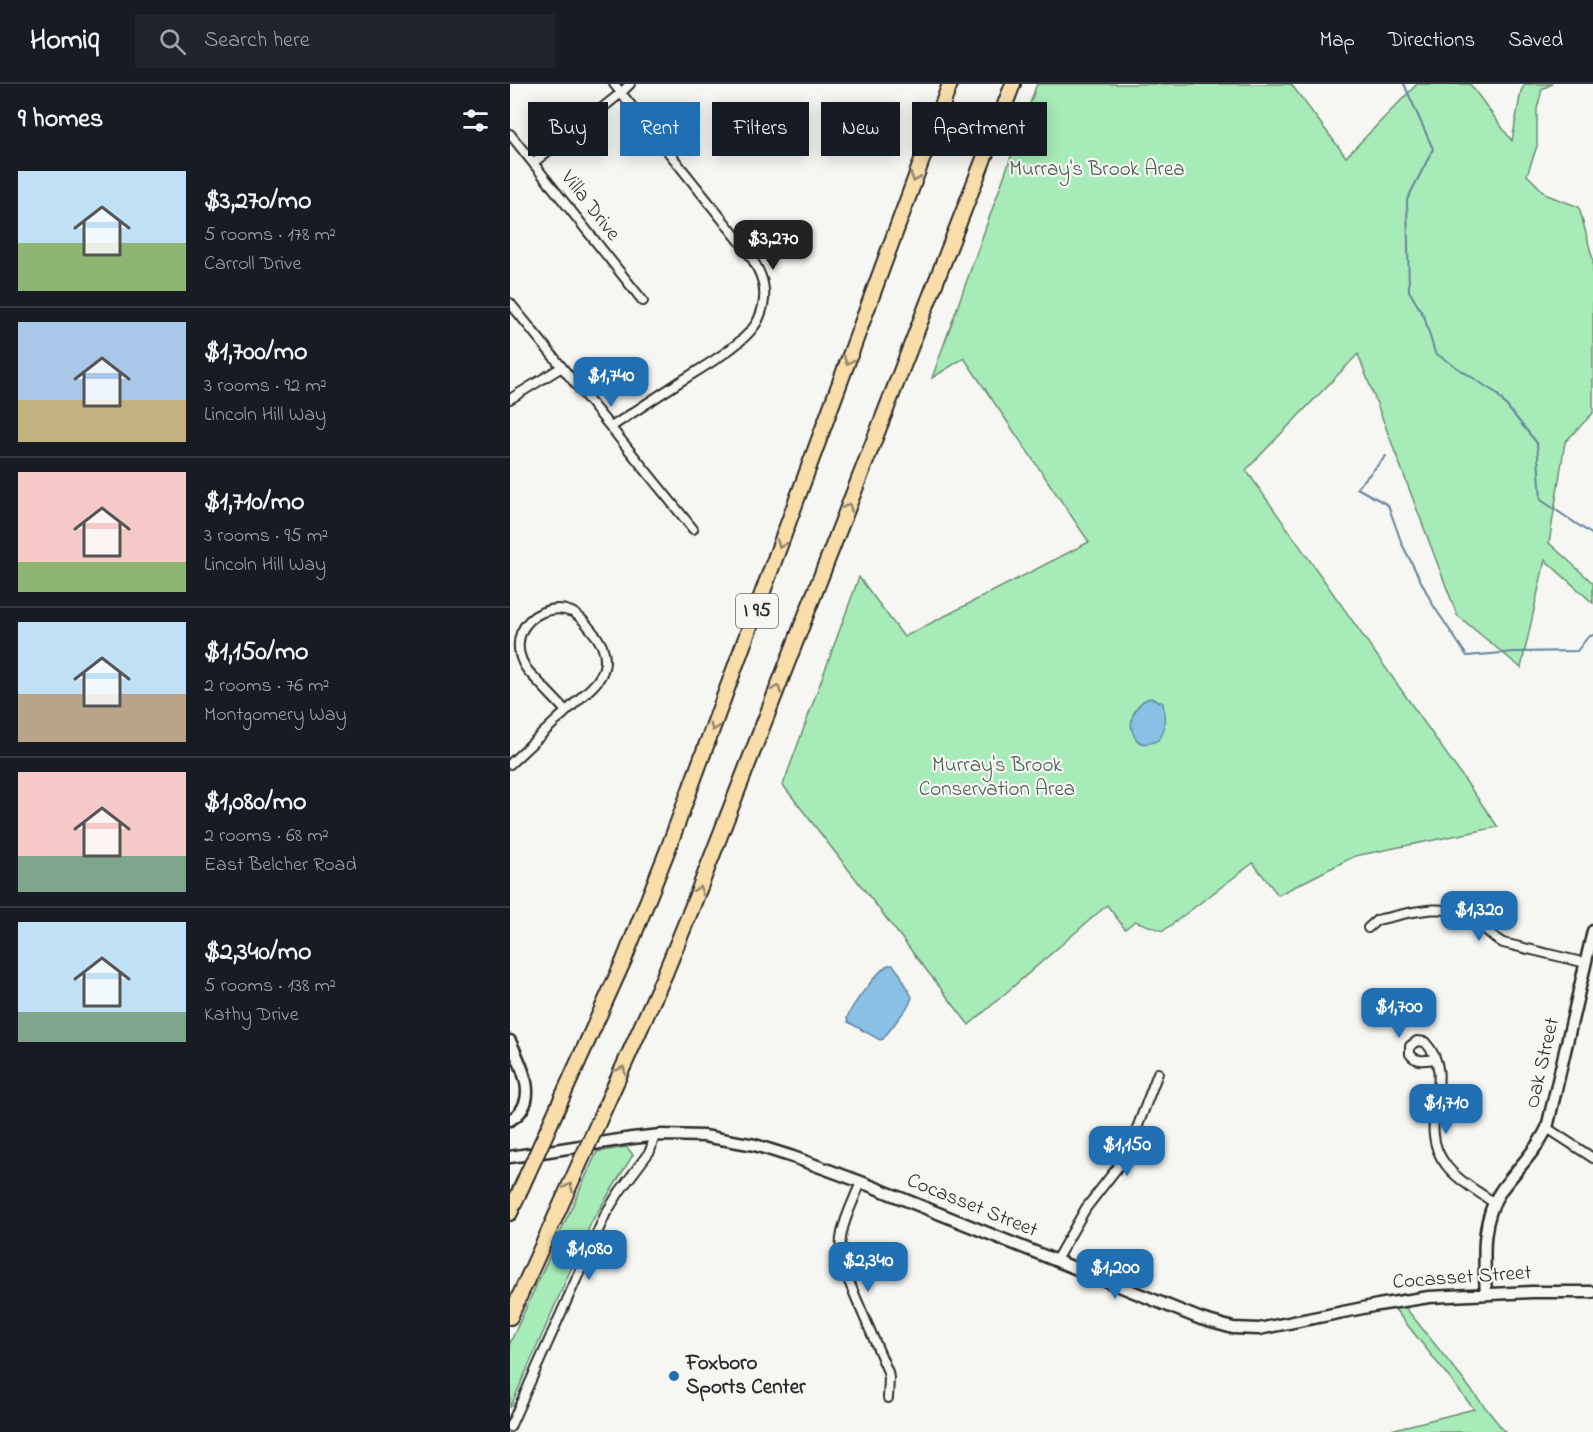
<!DOCTYPE html>
<html lang="en">
<head>
<meta charset="utf-8">
<style>
	body { margin:0; font-family:"Indie Flower",sans-serif; background:#20242c; color:#f1f3f6; height:100vh; display:flex; flex-direction:column; font-size:22px; white-space:nowrap }
	* { box-sizing:border-box; margin:0 }
	p { font-size:20px; color:#9ea1a6 }
	.icon { flex:none; width:33px; height:33px; fill:none; stroke:currentColor; stroke-width:2; stroke-linecap:round; stroke-linejoin:round }
	.map { position:relative; flex:1; overflow:hidden }
	.side { display:flex; flex-direction:column; background:#171b24; width:510px }
	.side>* { flex:none }
	.guide { position:absolute; left:18px; top:18px; width:570px; height:54px; display:flex; gap:12px }
	.price { position:absolute; translate:-50% -51px; padding:0 14px; border-radius:12px; background:#1f6fb2; color:#fff; font-size:20px; line-height:39px; filter:drop-shadow(0 2px 3px #0008) }
	.price::after { content:''; position:absolute; left:50%; top:36px; width:18px; height:14px; margin-left:-9px; background:inherit; clip-path:polygon(0 0,100% 0,50% 100%) }
	.price.current { background:#222; color:#fff }
	ul { padding:0; list-style:none }
	li { display:flex; align-items:center; gap:18px; height:150px; padding:0 18px }
	li+li { border-top:2px solid #363941 }
	li span { display:grid; place-items:center; flex:none; width:168px; height:120px; border-radius:0px; color:#555 }
	li>.icon { margin-inline-start:auto }
	span .icon { width:72px; height:72px; fill:#fffc; stroke-width:1 }
	li b { font-size:26px }
	h2 { display:flex; justify-content:space-between; align-items:center; height:72px; padding:0 18px; font-size:26px }
	.pill { padding:0 21px; border-radius:0px; background:#171b24; box-shadow:0 3px 15px #0003; font-size:21px; line-height:54px }
	.pill.current { background:#1f6fb2; color:#fff }
	header { display:flex; align-items:center; gap:36px; box-sizing:border-box; height:84px; padding:0 30px; background:#171b24; border-bottom:2px solid #363941 }
	header strong { font-size:28px }
	nav { display:flex; gap:33px; margin-inline-start:auto; font-size:21px }
	.search { width:420px; height:54px; background:#20242c; display:flex; align-items:center; gap:15px; box-sizing:border-box; padding:0 21px; border-radius:0px; color:#9ea1a6; font-size:22px }
	main { display:flex; flex:1; min-height:0 }
	.map>svg:first-child { display:block }
	.green { fill:#a7ecb8; stroke:#698c72; stroke-width:1.5 }
	.water { fill:#88c0e6; stroke:#63849b; stroke-width:1.5 }
	.lines { fill:none; stroke-linecap:round; stroke-linejoin:round }
	.stream { stroke:#63849b; stroke-width:2 }
	.street-casing { stroke:#2b2b2b; stroke-width:12 }
	.secondary-casing { stroke:#2b2b2b; stroke-width:15 }
	.highway-casing { stroke:#2b2b2b; stroke-width:18 }
	.street { stroke:#f6f6f2; stroke-width:8 }
	.secondary { stroke:#f6f6f2; stroke-width:10 }
	.highway { stroke:#f9deab; stroke-width:14 }
	.highway-bridge-casing { stroke:#2b2b2b; stroke-width:18; stroke-linecap:butt }
	.highway-bridge { stroke:#f9deab; stroke-width:14 }
	.oneway { stroke:#92846b }
	.poi-dot { fill:#1f6fb2; stroke:#f6f6f2; stroke-width:2 }
	.labels { text-anchor:middle; dominant-baseline:central; stroke-width:4.5; stroke-linejoin:round; paint-order:stroke }
	.shield { fill:#f6f6f2; stroke:#686867; stroke-width:1.5 }
	.shield-label { font-size:20px; font-weight:bold; fill:#2b2b2b }
	.park-label { font-size:21px; fill:#4a5b4e; stroke:#f6f6f2 }
	.street-label { font-size:21px; fill:#2b2b2b; stroke:#f6f6f2 }
	.poi-label { font-size:21px; font-weight:bold; fill:#2b2b2b; stroke:#f6f6f2; text-anchor:start }
</style>
</head>
<body>
<header>
<strong>Homiq</strong>
<div class="search"><svg class="icon" aria-label="search" viewBox="0 0 24 24"><circle cx="10" cy="10" r="6"/><path d="M15 15l6 6"/></svg>Search here</div>
<nav><a>Map</a><a>Directions</a><a>Saved</a></nav>
</header>
<main>
<section class="side">
<h2>9 homes<svg class="icon" aria-label="filters" viewBox="0 0 24 24"><path d="M4 7h16M4 17h16"/><circle cx="9" cy="7" r="2"/><circle cx="15" cy="17" r="2"/></svg></h2>
<ul>
<li><span style="background:linear-gradient(#bfe0f5 60%,#8fb573 0)"><svg class="icon" aria-label="home" viewBox="0 0 24 24"><path d="M3 11l9-7 9 7M6 9v11h12V9"/></svg></span><div><b>$3,270/mo</b><p>5 rooms · 178 m²</p><p>Carroll Drive</p></div></li>
<li><span style="background:linear-gradient(#a9c7e8 65%,#c2b280 0)"><svg class="icon" aria-label="home" viewBox="0 0 24 24"><path d="M3 11l9-7 9 7M6 9v11h12V9"/></svg></span><div><b>$1,700/mo</b><p>3 rooms · 92 m²</p><p>Lincoln Hill Way</p></div></li>
<li><span style="background:linear-gradient(#f6c9c9 75%,#8fb573 0)"><svg class="icon" aria-label="home" viewBox="0 0 24 24"><path d="M3 11l9-7 9 7M6 9v11h12V9"/></svg></span><div><b>$1,710/mo</b><p>3 rooms · 95 m²</p><p>Lincoln Hill Way</p></div></li>
<li><span style="background:linear-gradient(#bfe0f5 60%,#b9a48a 0)"><svg class="icon" aria-label="home" viewBox="0 0 24 24"><path d="M3 11l9-7 9 7M6 9v11h12V9"/></svg></span><div><b>$1,150/mo</b><p>2 rooms · 76 m²</p><p>Montgomery Way</p></div></li>
<li><span style="background:linear-gradient(#f6c9c9 70%,#7fa58c 0)"><svg class="icon" aria-label="home" viewBox="0 0 24 24"><path d="M3 11l9-7 9 7M6 9v11h12V9"/></svg></span><div><b>$1,080/mo</b><p>2 rooms · 68 m²</p><p>East Belcher Road</p></div></li>
<li><span style="background:linear-gradient(#bfe0f5 75%,#7fa58c 0)"><svg class="icon" aria-label="home" viewBox="0 0 24 24"><path d="M3 11l9-7 9 7M6 9v11h12V9"/></svg></span><div><b>$2,340/mo</b><p>5 rooms · 138 m²</p><p>Kathy Drive</p></div></li>
</ul>
</section>
<div class="map">
<svg width="1083" height="1348" viewBox="0 0 1083 1348">
	<rect width="100%" height="100%" fill="#f6f6f2"/>
	<filter id="ink" filterUnits="userSpaceOnUse"><feTurbulence type="fractalNoise" baseFrequency=".0167" numOctaves="2"/><feDisplacementMap in="SourceGraphic" scale="12" xChannelSelector="R" yChannelSelector="G"/><feConvolveMatrix kernelMatrix="1 2 1 2 8 2 1 2 1" color-interpolation-filters="sRGB"/></filter>
	<g filter="url(#ink)">
		<path class="green" d="M527 0H781L836 73 907 0H960L1002 57 1011 7 1015 0H1042L1032 5 1027 25V62L1017 91 1037 111 1069 123 1083 176V329L1055 358 1039 459 1083 499V519L1035 476 1011 584 947 531 848 270 736 386 988 743 845 772 768 811 743 779 653 847 625 837 615 845 597 821 459 941 273 701 349 493 394 553 579 458 454 274 422 294Z
			M117 1063 123 1071 82 1137 0 1324V1259L87 1068Z
			M895 1223 995 1348H873L964 1325 884 1224Z"/>
		<path class="water" d="M641 614 653 619C655 633 658 657 640 659 634 660 630 660 627 656 615 642 624 617 641 614Z
			M378 881H383L390 890 402 913 399 921 373 955 370 956 338 938 337 934C341 922 367 888 378 881Z"/>
		<g class="lines">
			<path class="stream" d="M894 0 923 65 897 116 899 207 914 232 925 269 986 309 1027 359 1031 416 1083 451
				M876 372 847 404 878 421 892 460 923 521 957 572 1004 568 1067 567 1078 553 1083 551"/>
			<defs>
				<path id="street" d="M0 50 133 217
					M23 79 111 9 120 0
					M0 219 183 445
					M0 315 52 283
					M101 343C124 328 147 313 171 297 193 283 239 258 249 234 261 207 251 187 236 165L104 0
					M0 680 81 604C100 586 99 566 82 547 76 539 70 532 62 528 42 520 19 530 11 549 6 563 10 577 19 588L56 627
					M858 844 867 836 871 835C900 829 932 818 959 833 972 840 980 852 993 859L1076 879
					M925 975C916 976 906 979 900 970V962L907 957 915 958C950 995 903 1039 936 1081 948 1097 968 1107 984 1119
					M1037 1044 1083 1074
					M351 1098C339 1128 323 1153 334 1186L378 1288 379 1294 378 1314
					M546 1176 576 1124 607 1084 619 1065 648 989
					M0 1343 96 1129 110 1107 140 1067 145 1051"/>
				<path id="secondary" d="M0 957C11 981 32 1018 0 1036
					M0 1073 122 1054 151 1051 194 1052 245 1061 283 1073 351 1098 691 1235 723 1244 749 1245 868 1221 919 1213 1022 1208H1083
					M976 1210C974 1174 970 1136 992 1105 1007 1085 1026 1067 1037 1044L1083 847"/>
				<path id="highway" d="M88 1039 154 892 181 826 503 0
					M37 1047 114 876 158 765 440 0
					M0 1129 17 1091
					M0 1233 68 1083"/>
			</defs>
			<use href="#street" class="street-casing"/>
			<use href="#secondary" class="secondary-casing"/>
			<use href="#highway" class="highway-casing"/>
			<use href="#street" class="street"/>
			<use href="#secondary" class="secondary"/>
			<use href="#highway" class="highway"/>
			<defs>
				<path id="highway-bridge" d="M68 1083 88 1039
					M17 1091 37 1047"/>
			</defs>
			<use href="#highway-bridge" class="highway-bridge-casing"/>
			<use href="#highway-bridge" class="highway-bridge"/>
		</g>
		<defs><path id="oneway-chevron" d="M-2-3.5L2.5 0L-2 3.5" fill="none" stroke-width="1.6" stroke-linecap="round" stroke-linejoin="round" transform="scale(1.5)"/></defs>
		<g class="oneway">
			<use href="#oneway-chevron" transform="translate(405 94) rotate(110)"/>
			<use href="#oneway-chevron" transform="translate(338 277) rotate(110)"/>
			<use href="#oneway-chevron" transform="translate(338 423) rotate(-69)"/>
			<use href="#oneway-chevron" transform="translate(271 460) rotate(110)"/>
			<use href="#oneway-chevron" transform="translate(267 605) rotate(-69)"/>
			<use href="#oneway-chevron" transform="translate(204 643) rotate(110)"/>
			<use href="#oneway-chevron" transform="translate(189 806) rotate(-69)"/>
			<use href="#oneway-chevron" transform="translate(112 986) rotate(-66)"/>
			<use href="#oneway-chevron" transform="translate(59 1103) rotate(-66)"/>
		</g>
	</g>
	<circle class="poi-dot" cx="164" cy="1292" r="6"/>
	<g class="labels">
		<rect class="shield" x="226" y="510" width="42" height="34" rx="4.5"/>
		<g class="shield-label">
			<text x="247" y="527">I 95</text>
		</g>
		<g class="park-label">
			<text x="587" y="86">Murray's Brook Area</text>
			<text x="487" y="682">Murray's Brook<tspan x="487" dy="24">Conservation Area</tspan></text>
		</g>
		<g class="street-label">
			<text transform="translate(80 122) rotate(52)">Villa Drive</text>
			<text transform="translate(1033 979) rotate(-77)">Oak Street</text>
			<text transform="translate(462 1122) rotate(22)">Cocasset Street</text>
			<text transform="translate(952 1194) rotate(-4)">Cocasset Street</text>
		</g>
		<g class="poi-label">
			<text x="176" y="1280">Foxboro<tspan x="176" dy="24">Sports Center</tspan></text>
		</g>
	</g>
</svg>
<b class="price current" style="left:263px;top:187px">$3,270</b>
<b class="price" style="left:101px;top:324px">$1,740</b>
<b class="price" style="left:969px;top:858px">$1,320</b>
<b class="price" style="left:889px;top:955px">$1,700</b>
<b class="price" style="left:936px;top:1051px">$1,710</b>
<b class="price" style="left:617px;top:1093px">$1,150</b>
<b class="price" style="left:79px;top:1197px">$1,080</b>
<b class="price" style="left:358px;top:1209px">$2,340</b>
<b class="price" style="left:605px;top:1216px">$1,200</b>
<div class="guide">
<a class="pill">Buy</a>
<a class="pill current">Rent</a>
<a class="pill">Filters</a>
<a class="pill">New</a>
<a class="pill">Apartment</a>
</div>
</div>
</main>
</body>
</html>
